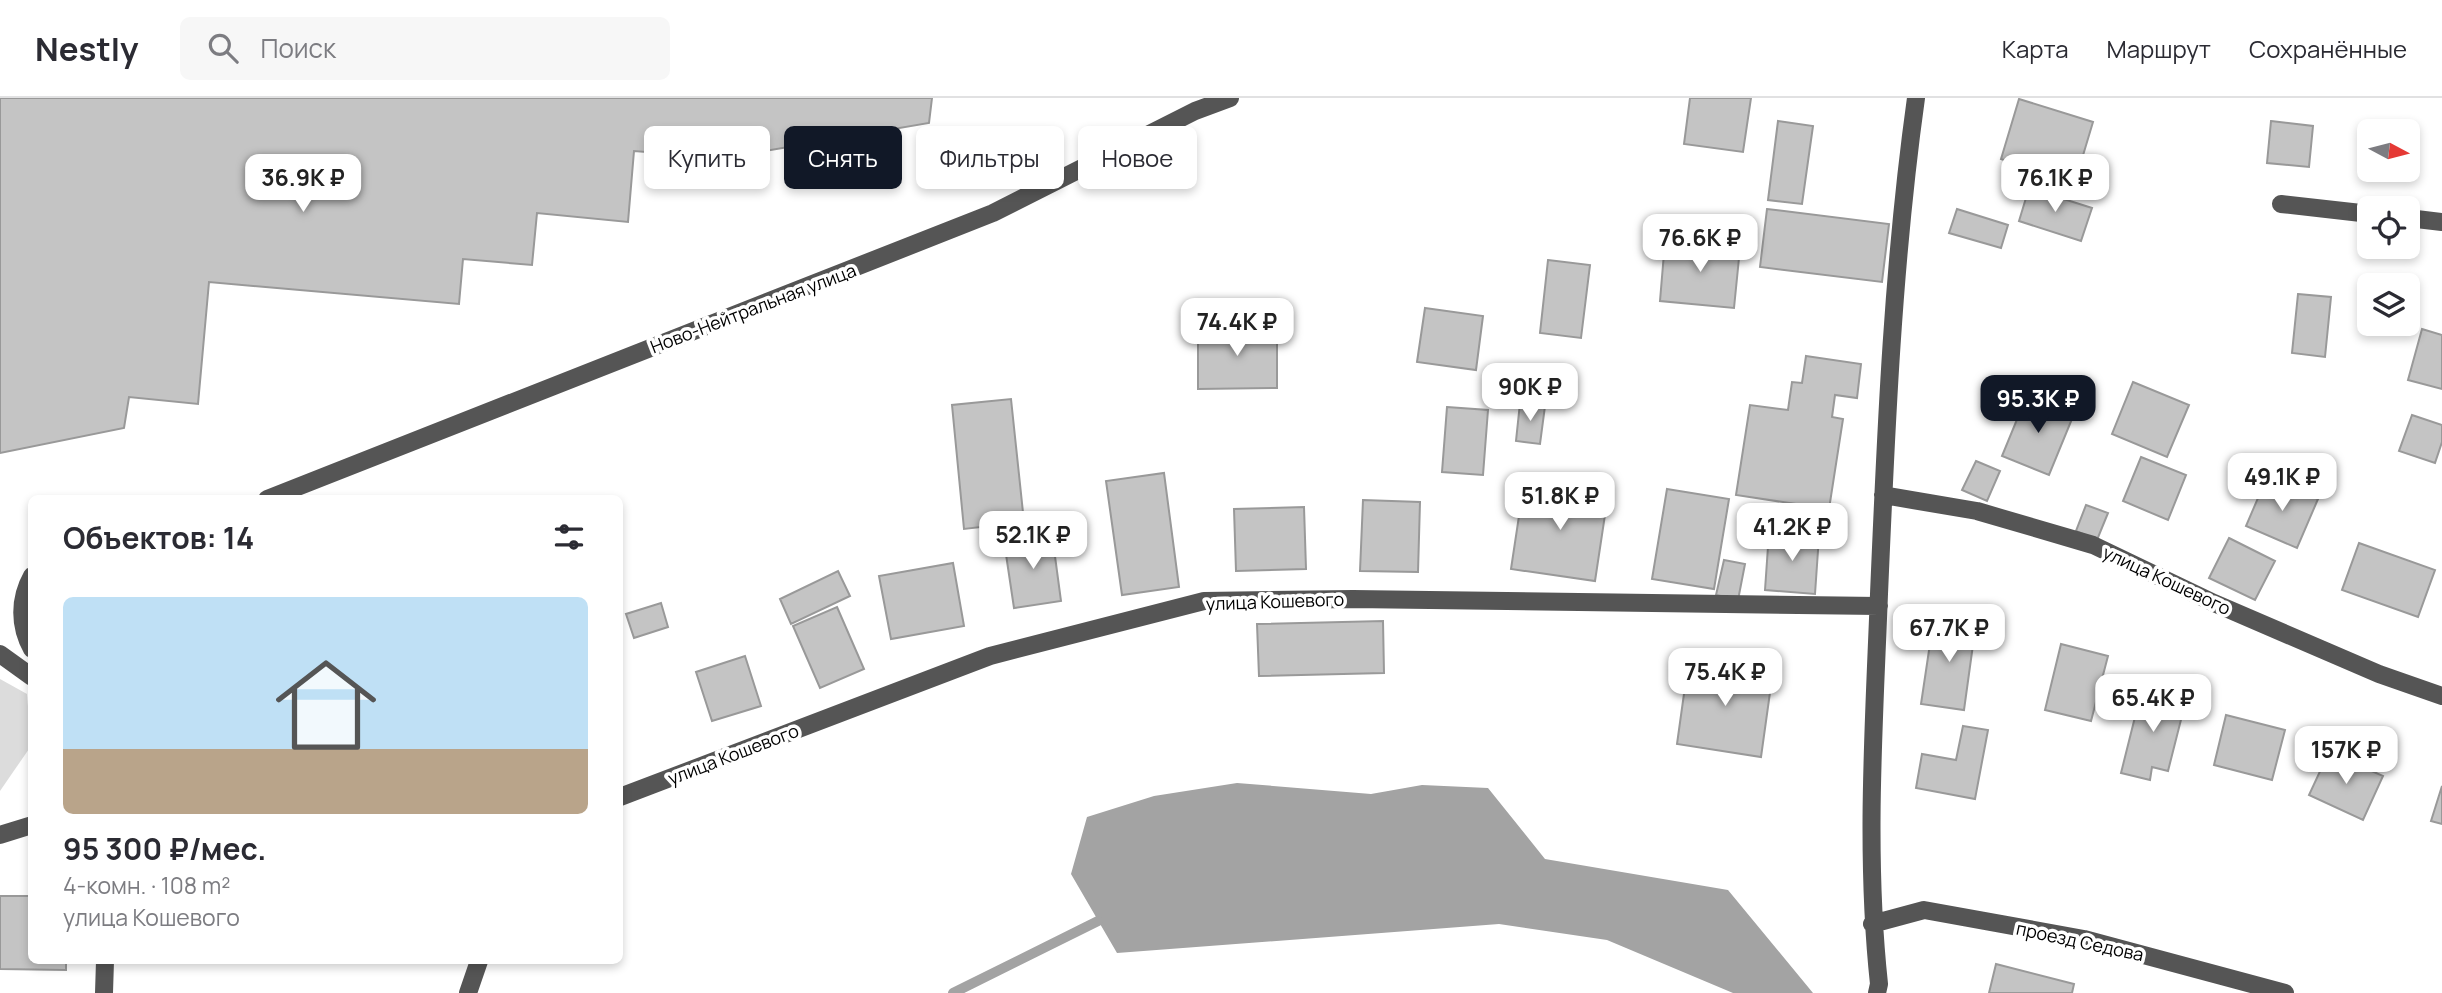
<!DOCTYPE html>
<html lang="ru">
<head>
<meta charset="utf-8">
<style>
	body { margin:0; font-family:Manrope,sans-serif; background:#f7f7f7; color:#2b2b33; height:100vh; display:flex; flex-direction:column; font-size:26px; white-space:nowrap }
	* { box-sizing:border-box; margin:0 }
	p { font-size:23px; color:#7c7c81 }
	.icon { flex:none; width:38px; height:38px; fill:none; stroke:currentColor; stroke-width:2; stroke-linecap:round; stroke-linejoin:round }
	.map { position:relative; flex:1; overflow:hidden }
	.details { position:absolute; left:28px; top:397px; width:595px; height:469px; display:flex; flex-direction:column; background:#fff; border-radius:10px; box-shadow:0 4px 10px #0003 }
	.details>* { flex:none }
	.banner { position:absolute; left:644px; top:28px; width:665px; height:63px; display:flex; gap:14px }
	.needle { width:46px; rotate:97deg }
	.controls { position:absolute; left:2357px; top:21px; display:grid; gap:14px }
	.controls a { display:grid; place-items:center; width:63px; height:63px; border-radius:10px; background:#fff; box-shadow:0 4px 10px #0003; font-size:35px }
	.price { position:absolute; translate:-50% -60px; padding:0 16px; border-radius:14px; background:#fff; color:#222; font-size:23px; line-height:46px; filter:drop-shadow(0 2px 4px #0008) }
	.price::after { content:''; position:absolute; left:50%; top:42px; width:21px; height:16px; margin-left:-10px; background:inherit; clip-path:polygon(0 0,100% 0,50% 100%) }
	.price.current { background:#111827; color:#fff }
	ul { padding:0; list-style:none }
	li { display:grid; align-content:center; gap:14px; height:371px; padding:0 35px }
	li+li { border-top:2px solid #e1e1e2 }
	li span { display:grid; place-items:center; height:217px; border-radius:10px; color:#555 }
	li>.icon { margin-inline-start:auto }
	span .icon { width:126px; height:126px; fill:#fffc; stroke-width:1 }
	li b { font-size:30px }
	h2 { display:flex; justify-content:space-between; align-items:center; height:84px; padding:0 35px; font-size:30px }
	.chip { padding:0 24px; border-radius:10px; background:#fff; box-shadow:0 4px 10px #0003; font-size:24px; line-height:63px }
	.chip.current { background:#111827; color:#fff }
	header { display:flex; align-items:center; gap:42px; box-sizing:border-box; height:98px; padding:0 35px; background:#fff; border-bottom:2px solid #e1e1e2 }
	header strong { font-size:33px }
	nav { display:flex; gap:38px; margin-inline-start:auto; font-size:24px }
	.search { width:490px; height:63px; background:#f7f7f7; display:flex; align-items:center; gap:18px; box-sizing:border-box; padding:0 24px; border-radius:10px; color:#7c7c81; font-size:26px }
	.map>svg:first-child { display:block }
	.green { fill:#dcdcdc }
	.water { fill:#a3a3a3 }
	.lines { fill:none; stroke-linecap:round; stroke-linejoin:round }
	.stream { stroke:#a3a3a3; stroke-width:10 }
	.building { fill:#c4c4c4; stroke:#999; stroke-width:2 }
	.minor { stroke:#555; stroke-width:18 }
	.labels { text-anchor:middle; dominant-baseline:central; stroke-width:7; stroke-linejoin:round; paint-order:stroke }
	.street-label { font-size:18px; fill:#000; stroke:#fff }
</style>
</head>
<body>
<header>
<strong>Nestly</strong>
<div class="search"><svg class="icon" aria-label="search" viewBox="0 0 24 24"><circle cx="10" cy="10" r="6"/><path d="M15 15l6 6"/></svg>Поиск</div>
<nav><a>Карта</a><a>Маршрут</a><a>Сохранённые</a></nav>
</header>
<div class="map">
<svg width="2442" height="895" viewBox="0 0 2442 895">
	<rect width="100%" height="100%" fill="#fff"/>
	<path class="green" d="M0 581 27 596 31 648 0 693Z"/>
	<path class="water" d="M1237 685 1371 696 1422 687 1488 690 1545 761 1728 792 1813 895H1733L1607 842 1499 826 1117 855 1071 776 1087 719 1154 698Z"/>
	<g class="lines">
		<path class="stream" d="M953 895 1098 823"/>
	</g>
	<path class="building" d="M0 0H932L929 25 724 60 634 53 628 124 537 115 532 167 463 161 459 206 209 184 198 306 129 299 124 330 0 355Z
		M1690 0H1751L1743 54 1684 46Z
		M2019 1 2093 24 2075 84 2001 61Z
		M1778 23 1813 28 1802 106 1768 102Z
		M2271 23 2313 28 2309 69 2267 65Z
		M2029 90 2092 110 2081 143 2019 123Z
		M1767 111 1889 126 1882 184 1760 169Z
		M1957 111 2008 127 2001 150 1949 135Z
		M1665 143 1740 150 1734 210 1660 203Z
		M1548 162 1590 167 1581 240 1540 235Z
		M2298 196 2331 199 2325 259 2292 255Z
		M1425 210 1483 218 1476 272 1417 264Z
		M1198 230H1277V290L1198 291Z
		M2422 231 2442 237V291L2408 282Z
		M1806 258 1861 266 1857 300 1835 297 1832 319 1843 321 1829 411 1736 397 1750 307 1788 312 1792 284 1802 285Z
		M2133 284 2189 307 2167 359 2112 336Z
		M2027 297 2074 316 2049 377 2002 358Z
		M1011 301 1024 424 964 431 952 307Z
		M1520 305 1545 308 1540 346 1516 343Z
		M1447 309 1488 312 1483 377 1442 374Z
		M2412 317 2442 327V344L2435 365 2399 353Z
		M2141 359 2186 377 2168 422 2123 403Z
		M1976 363 2000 373 1987 403 1962 392Z
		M1164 375 1179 489 1122 497 1106 383Z
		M2267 379 2318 401 2297 450 2246 428Z
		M1524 385 1608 397 1595 483 1511 471Z
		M1667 391 1729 401 1714 491 1652 481Z
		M1363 402 1420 404 1418 474 1360 473Z
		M2086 407 2108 415 2097 442 2076 433Z
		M1304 409 1306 471 1236 473 1234 411Z
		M1769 434 1819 438 1815 496 1765 492Z
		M1052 436 1061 503 1014 510 1004 443Z
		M2229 440 2275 463 2255 502 2209 480Z
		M2359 445 2435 472 2418 519 2342 492Z
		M1724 462 1745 466 1738 502 1716 497Z
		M953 465 964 528 891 541 879 478Z
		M838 473 850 498 791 526 780 501Z
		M661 505 668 529 634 540 626 516Z
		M837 509 864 571 820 590 793 528Z
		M1934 519 1976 525 1964 612 1921 606Z
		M1383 523 1384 575 1259 578 1257 526Z
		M2061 546 2108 558 2091 623 2045 612Z
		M745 558 761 608 712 623 696 574Z
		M1689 560 1773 573 1761 659 1677 646Z
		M2142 591 2186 602 2168 673 2152 669 2150 682 2121 675Z
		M2226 617 2285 632 2272 682 2214 667Z
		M1963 628 1988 632 1975 701 1916 690 1922 656 1956 662Z
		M2329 654 2383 678 2363 722 2309 697Z
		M2442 688V726L2431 723Z
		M0 798H32V863H66V872L0 871Z
		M1996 866 2074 886 2072 895H1989Z"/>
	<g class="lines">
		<path class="minor" d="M2281 106 2370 116
			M2408 120 2442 124
			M1883 397 1977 413 2093 447 2214 505 2379 576 2442 598
			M267 401 993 115 1195 13 1230 0
			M32 478C19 501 19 528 32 551
			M0 556 32 579
			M620 699 990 558 1204 503 1353 501 1879 508
			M0 737 32 727
			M1872 826 1924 812 2084 841 2285 895
			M104 895 105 863
			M468 895 479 863
			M1877 895 1879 886C1865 756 1874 626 1879 496 1886 331 1893 164 1916 0"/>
	</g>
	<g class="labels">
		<g class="street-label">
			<text transform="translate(753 210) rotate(-21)">Ново-Нейтральная улица</text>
			<text transform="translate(2167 482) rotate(25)">улица Кошевого</text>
			<text transform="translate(1275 503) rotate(-2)">улица Кошевого</text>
			<text transform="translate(733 656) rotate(-21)">улица Кошевого</text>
			<text transform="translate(2080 843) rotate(12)">проезд Седова</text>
		</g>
	</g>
</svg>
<div class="controls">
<a><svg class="needle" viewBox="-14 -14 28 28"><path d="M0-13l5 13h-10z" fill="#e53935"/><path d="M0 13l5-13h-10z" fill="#7c7c81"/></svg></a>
<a><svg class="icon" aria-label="locate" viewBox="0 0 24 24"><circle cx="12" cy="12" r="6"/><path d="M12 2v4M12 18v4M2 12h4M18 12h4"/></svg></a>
<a><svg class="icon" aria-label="layers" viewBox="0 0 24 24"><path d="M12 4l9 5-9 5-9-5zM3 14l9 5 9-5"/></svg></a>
</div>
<b class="price" style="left:303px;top:116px">36.9K ₽</b>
<b class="price" style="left:2055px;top:116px">76.1K ₽</b>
<b class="price" style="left:1700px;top:176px">76.6K ₽</b>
<b class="price" style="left:1237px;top:260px">74.4K ₽</b>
<b class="price" style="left:1530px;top:325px">90K ₽</b>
<b class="price current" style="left:2038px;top:337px">95.3K ₽</b>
<b class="price" style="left:2282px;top:415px">49.1K ₽</b>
<b class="price" style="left:1560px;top:434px">51.8K ₽</b>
<b class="price" style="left:1792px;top:465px">41.2K ₽</b>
<b class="price" style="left:1033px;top:473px">52.1K ₽</b>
<b class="price" style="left:1949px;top:566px">67.7K ₽</b>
<b class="price" style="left:1725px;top:610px">75.4K ₽</b>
<b class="price" style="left:2153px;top:636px">65.4K ₽</b>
<b class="price" style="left:2346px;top:688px">157K ₽</b>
<div class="banner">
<a class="chip">Купить</a>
<a class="chip current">Снять</a>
<a class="chip">Фильтры</a>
<a class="chip">Новое</a>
</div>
<section class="details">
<h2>Объектов: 14<svg class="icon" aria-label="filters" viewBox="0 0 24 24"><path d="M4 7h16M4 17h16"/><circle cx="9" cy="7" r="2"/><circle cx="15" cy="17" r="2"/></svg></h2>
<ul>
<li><span style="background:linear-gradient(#bfe0f5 70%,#b9a48a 0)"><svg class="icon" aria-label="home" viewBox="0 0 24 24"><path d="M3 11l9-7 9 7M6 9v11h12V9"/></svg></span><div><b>95 300 ₽/мес.</b><p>4-комн. · 108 m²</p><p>улица Кошевого</p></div></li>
</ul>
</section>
</div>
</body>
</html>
